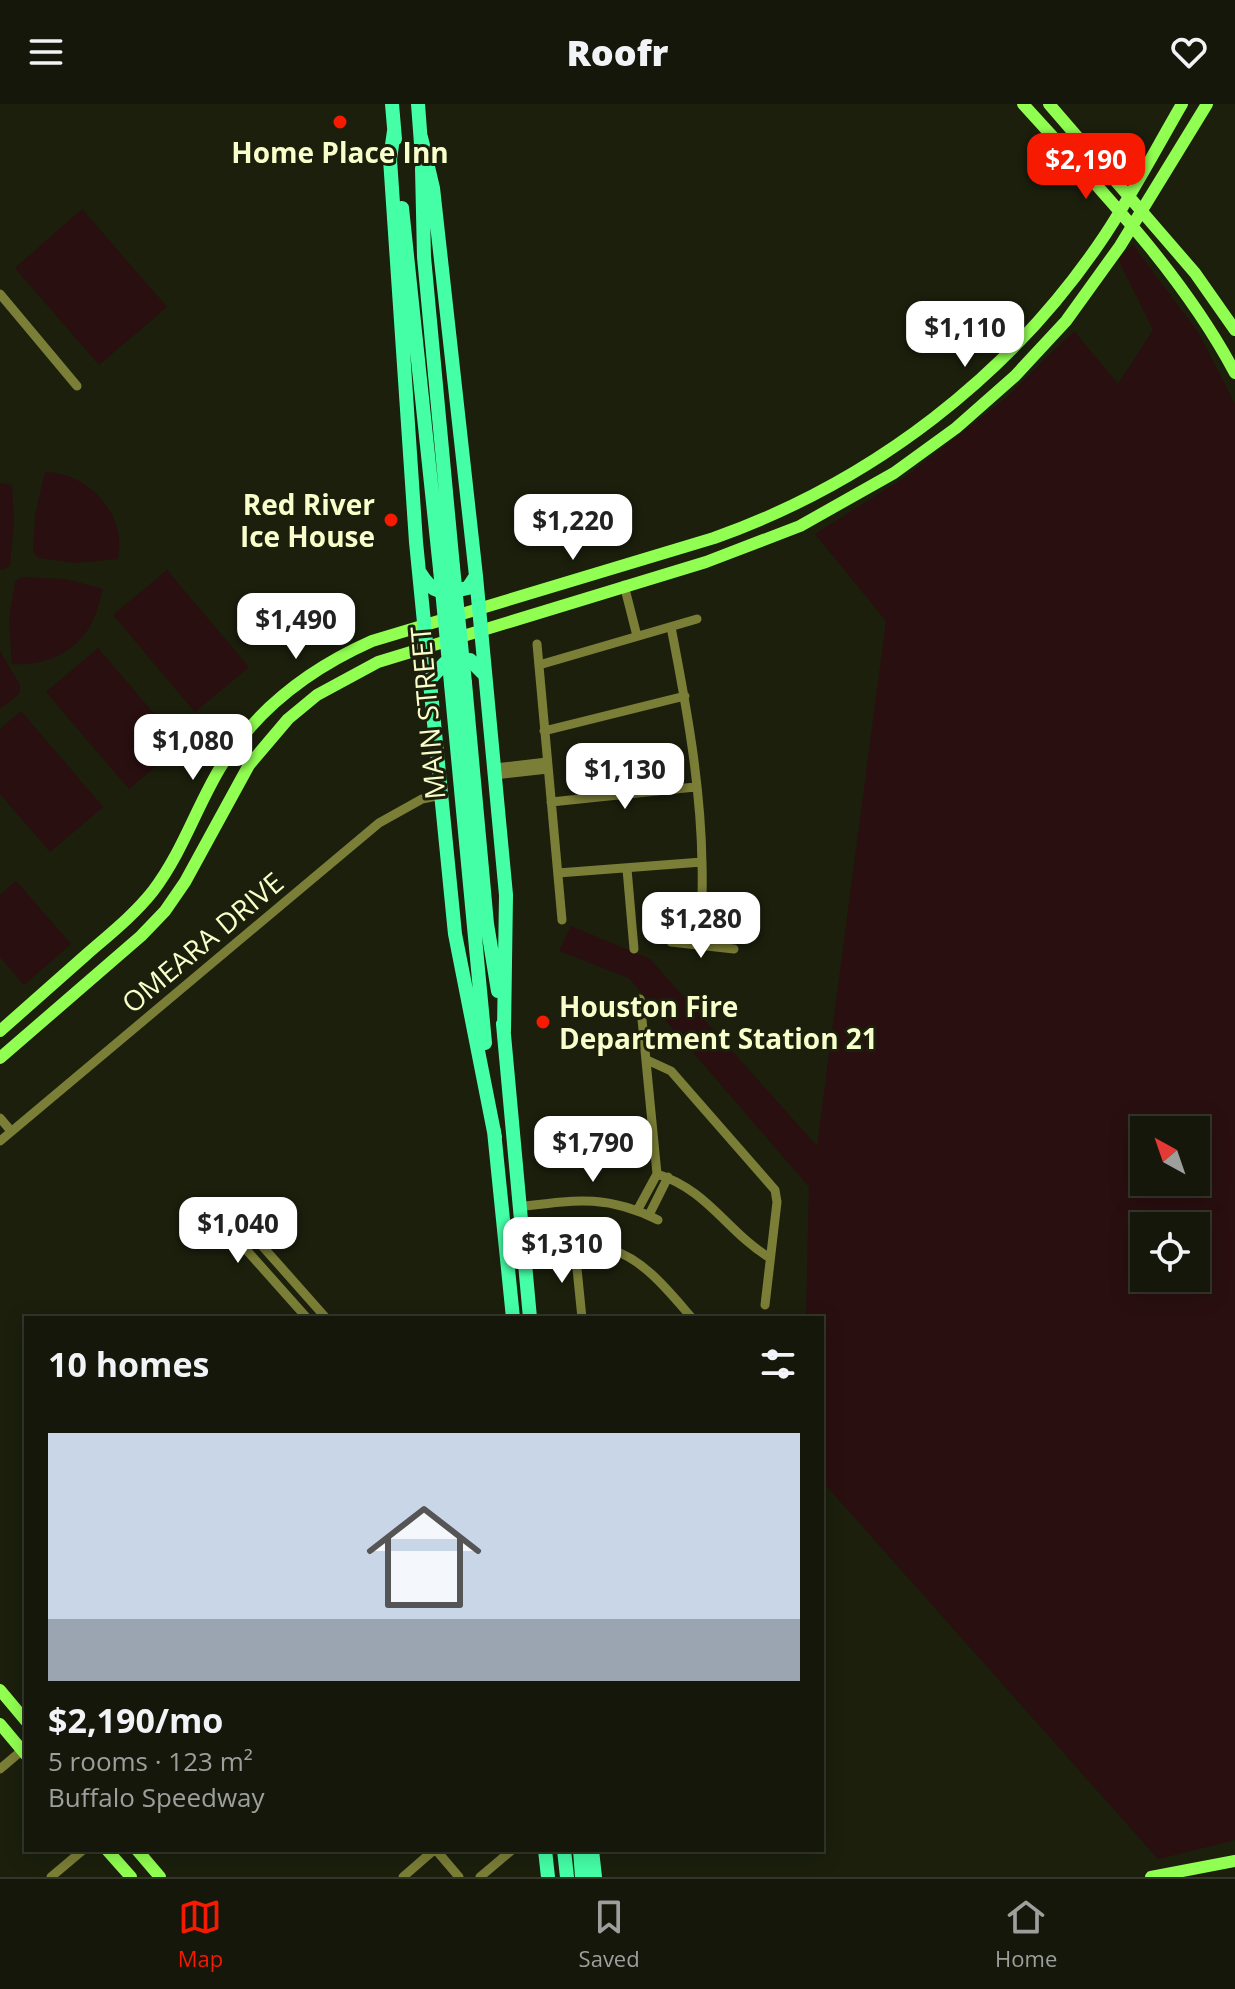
<!DOCTYPE html>
<html lang="en">
<head>
<meta charset="utf-8">
<style>
	body { margin:0; font-family:"Open Sans",sans-serif; background:#1d2012; color:#f1f3f6; height:100vh; display:flex; flex-direction:column; font-size:30px; white-space:nowrap }
	* { box-sizing:border-box; margin:0 }
	p { font-size:26px; color:#9d9f9c }
	.icon { flex:none; width:44px; height:44px; fill:none; stroke:currentColor; stroke-width:2; stroke-linecap:round; stroke-linejoin:round }
	.map { position:relative; flex:1; overflow:hidden }
	.panel { position:absolute; left:24px; top:1212px; width:800px; height:536px; display:flex; flex-direction:column; background:#141709; border-radius:0px; box-shadow:0 4px 20px #0003,0 0 0 2px #33362a }
	.panel>* { flex:none }
	.needle { width:52px; rotate:320deg }
	.fabs { position:absolute; left:1130px; top:1012px; display:grid; gap:16px }
	.fabs a { display:grid; place-items:center; width:80px; height:80px; border-radius:0px; background:#141709; box-shadow:0 4px 20px #0003,0 0 0 2px #33362a; font-size:40px }
	.price { position:absolute; translate:-50% -68px; padding:0 18px; border-radius:16px; background:#fff; color:#222; font-size:26px; line-height:52px; filter:drop-shadow(0 2px 4px #0008) }
	.price::after { content:''; position:absolute; left:50%; top:48px; width:24px; height:18px; margin-left:-12px; background:inherit; clip-path:polygon(0 0,100% 0,50% 100%) }
	.price.on { background:#f51a00; color:#fff }
	ul { padding:0; list-style:none }
	li { display:grid; align-content:center; gap:16px; height:424px; padding:0 24px }
	li+li { border-top:2px solid #33362a }
	li span { display:grid; place-items:center; height:248px; border-radius:0px; color:#555 }
	li>.icon { margin-inline-start:auto }
	span .icon { width:144px; height:144px; fill:#fffc; stroke-width:1 }
	li b { font-size:34px }
	h2 { display:flex; justify-content:space-between; align-items:center; height:96px; padding:0 24px; font-size:34px }
	header { display:flex; justify-content:space-between; align-items:center; height:104px; padding:0 24px; background:#141709; font-size:36px; font-weight:800 }
	.tab-bar { display:flex; justify-content:space-around; align-items:center; height:112px; border-top:2px solid #33362a; background:#141709; font-size:22px; color:#9d9f9c }
	.tab-bar a { display:grid; justify-items:center; gap:4px }
	.tab-bar .on { color:#f51a00 }
	.map>svg:first-child { display:block }
	.green { fill:#290f10; fill-rule:evenodd }
	.lines { fill:none; stroke-linecap:round; stroke-linejoin:round }
	.minor { stroke:#7b7e36; stroke-width:9 }
	.major { stroke:#91ff51; stroke-width:12 }
	.highway { stroke:#45ffa7; stroke-width:14 }
	.highway-bridge { stroke:#45ffa7; stroke-width:14 }
	.poi-dot { fill:#f51a00; stroke:#1b1f0c; stroke-width:3 }
	.labels { text-anchor:middle; dominant-baseline:central; stroke-width:6; stroke-linejoin:round; paint-order:stroke }
	.poi-label { font-size:28px; font-weight:bold; fill:#f9ffca; stroke:#1b1f0c }
	.street-label { font-size:28px; fill:#f9ffca; stroke:#1b1f0c }
</style>
</head>
<body>
<header><svg class="icon" aria-label="menu" viewBox="0 0 24 24"><path d="M4 6h16M4 12h16M4 18h16"/></svg>Roofr<svg class="icon" aria-label="heart" viewBox="0 0 24 24"><path d="M12 20l-8-8c-3-5 5-10 8-4 3-6 11-1 8 4z"/></svg></header>
<div class="map">
<svg width="1235" height="1773" viewBox="0 0 1235 1773">
	<rect width="100%" height="100%" fill="#1b1f0c"/>
	<path class="green" d="M82 105 167 203 99 261 15 164Z
		M1133 141 1198 228 1235 300V1736L1158 1755 822 1377V1214H806L809 1083 629 874 559 847 571 822 650 855 817 1042 886 517 815 430 904 374 1006 294 1074 227 1118 280 1153 226 1118 155ZM1144 1026H1196V1078H1144ZM1144 1122H1196V1174H1144Z
		M45 368C89 369 127 410 118 455L75 459 38 454 33 447 35 412Z
		M0 379 12 381 14 418 10 461 4 466H0Z
		M167 466 249 563 195 608 113 511Z
		M21 473 65 475 103 485C100 495 98 506 93 516 79 547 45 563 12 560L9 515 15 478Z
		M98 544 181 641 129 685 46 588Z
		M0 547 20 581V589L0 605Z
		M21 607 103 703 50 748 0 690V625Z
		M16 777 71 840 24 881 0 853V791Z"/>
	<g class="lines">
		<path class="minor" d="M0 190 77 282
			M624 481 637 532
			M671 523C686 600 701 681 702 760 703 786 701 813 701 840
			M537 540 562 816
			M539 561 697 515
			M544 627 685 592
			M494 664 547 658
			M495 671 548 665
			M551 698 695 683
			M627 765 634 845
			M558 769 702 758
			M671 838 734 845
			M647 956 671 967 775 1086 777 1098 765 1201
			M0 1014 11 1027
			M0 1037 379 719 422 695 442 691
			M657 1070C708 1086 727 1128 770 1154
			M518 1103C574 1096 606 1090 658 1116
			M638 1105 657 1070 640 895
			M649 1111 668 1073
			M575 1145 582 1214
			M556 1147C574 1145 593 1142 612 1146 644 1155 671 1190 692 1214
			M307 1214 242 1141 227 1134C220 1123 224 1117 233 1109L326 1214
			M0 1665 26 1643
			M436 1746 459 1773
			M51 1773 83 1746
			M403 1773 434 1746
			M480 1773 512 1746"/>
		<path class="major" d="M1023 0C1099 84 1182 169 1235 269
			M1049 0 1195 169 1235 226
			M0 927C29 901 58 876 87 850 110 830 134 811 153 787 182 749 196 704 220 664 256 605 309 565 372 537L714 434C872 378 1012 271 1105 131 1133 89 1157 43 1182 0
			M0 954 141 832 165 807 185 778 249 661 288 615 317 591 378 558 706 458 800 422 894 369 956 324 1015 272 1066 217 1120 142 1207 0
			M0 1586 26 1617
			M0 1620 26 1651
			M107 1746 131 1773
			M137 1746 160 1773
			M1151 1773 1235 1757"/>
		<path class="highway" d="M392 0 395 35
			M418 0 421 40
			M394 27 390 55 416 438 455 830 495 1033
			M421 33 433 84 476 472 506 791 504 927
			M422 64 424 153 453 463
			M402 104 440 465
			M420 469C434 492 443 489 468 484L476 472
			M431 574 445 559 470 556 485 571
			M465 579 487 820 498 887
			M451 580 485 939
			M503 920 530 1214
			M494 1027 513 1214
			M545 1746 548 1773
			M564 1746 567 1773
			M580 1746 582 1773
			M592 1746 595 1773"/>
		<path class="highway-bridge" d="M453 463 465 579
			M440 465 451 580"/>
	</g>
	<g class="poi-dot">
		<circle cx="340" cy="18" r="8"/>
		<circle cx="391" cy="416" r="8"/>
		<circle cx="543" cy="918" r="8"/>
	</g>
	<g class="labels">
		<g class="poi-label">
			<text x="340" y="48">Home Place Inn</text>
			<text x="375" y="400" text-anchor="end">Red River<tspan x="375" dy="32">Ice House</tspan></text>
			<text x="559" y="902" text-anchor="start">Houston Fire<tspan x="559" dy="32">Department Station 21</tspan></text>
		</g>
		<g class="street-label">
			<text transform="translate(427 609) rotate(-95)">MAIN STREET</text>
			<text transform="translate(202 838) rotate(-40)">OMEARA DRIVE</text>
		</g>
	</g>
</svg>
<div class="fabs">
<a><svg class="needle" viewBox="-14 -14 28 28"><path d="M0-13l5 13h-10z" fill="#e53935"/><path d="M0 13l5-13h-10z" fill="#9d9f9c"/></svg></a>
<a><svg class="icon" aria-label="locate" viewBox="0 0 24 24"><circle cx="12" cy="12" r="6"/><path d="M12 2v4M12 18v4M2 12h4M18 12h4"/></svg></a>
</div>
<b class="price on" style="left:1086px;top:97px">$2,190</b>
<b class="price" style="left:965px;top:265px">$1,110</b>
<b class="price" style="left:573px;top:458px">$1,220</b>
<b class="price" style="left:296px;top:557px">$1,490</b>
<b class="price" style="left:193px;top:678px">$1,080</b>
<b class="price" style="left:625px;top:707px">$1,130</b>
<b class="price" style="left:701px;top:856px">$1,280</b>
<b class="price" style="left:593px;top:1080px">$1,790</b>
<b class="price" style="left:238px;top:1161px">$1,040</b>
<b class="price" style="left:562px;top:1181px">$1,310</b>
<section class="panel">
<h2>10 homes<svg class="icon" aria-label="filters" viewBox="0 0 24 24"><path d="M4 7h16M4 17h16"/><circle cx="9" cy="7" r="2"/><circle cx="15" cy="17" r="2"/></svg></h2>
<ul>
<li><span style="background:linear-gradient(#c9d6e8 75%,#9aa5b1 0)"><svg class="icon" aria-label="home" viewBox="0 0 24 24"><path d="M3 11l9-7 9 7M6 9v11h12V9"/></svg></span><div><b>$2,190/mo</b><p>5 rooms · 123 m²</p><p>Buffalo Speedway</p></div></li>
</ul>
</section>
</div>
<nav class="tab-bar">
<a class="on"><svg class="icon" aria-label="map" viewBox="0 0 24 24"><path d="M3 6l6-2 6 2 6-2v14l-6 2-6-2-6 2zM9 4v14M15 6v14"/></svg>Map</a>
<a><svg class="icon" aria-label="saved" viewBox="0 0 24 24"><path d="M7 4h10v16l-5-4-5 4z"/></svg>Saved</a>
<a><svg class="icon" aria-label="home" viewBox="0 0 24 24"><path d="M3 11l9-7 9 7M6 9v11h12V9"/></svg>Home</a>
</nav>
</body>
</html>
